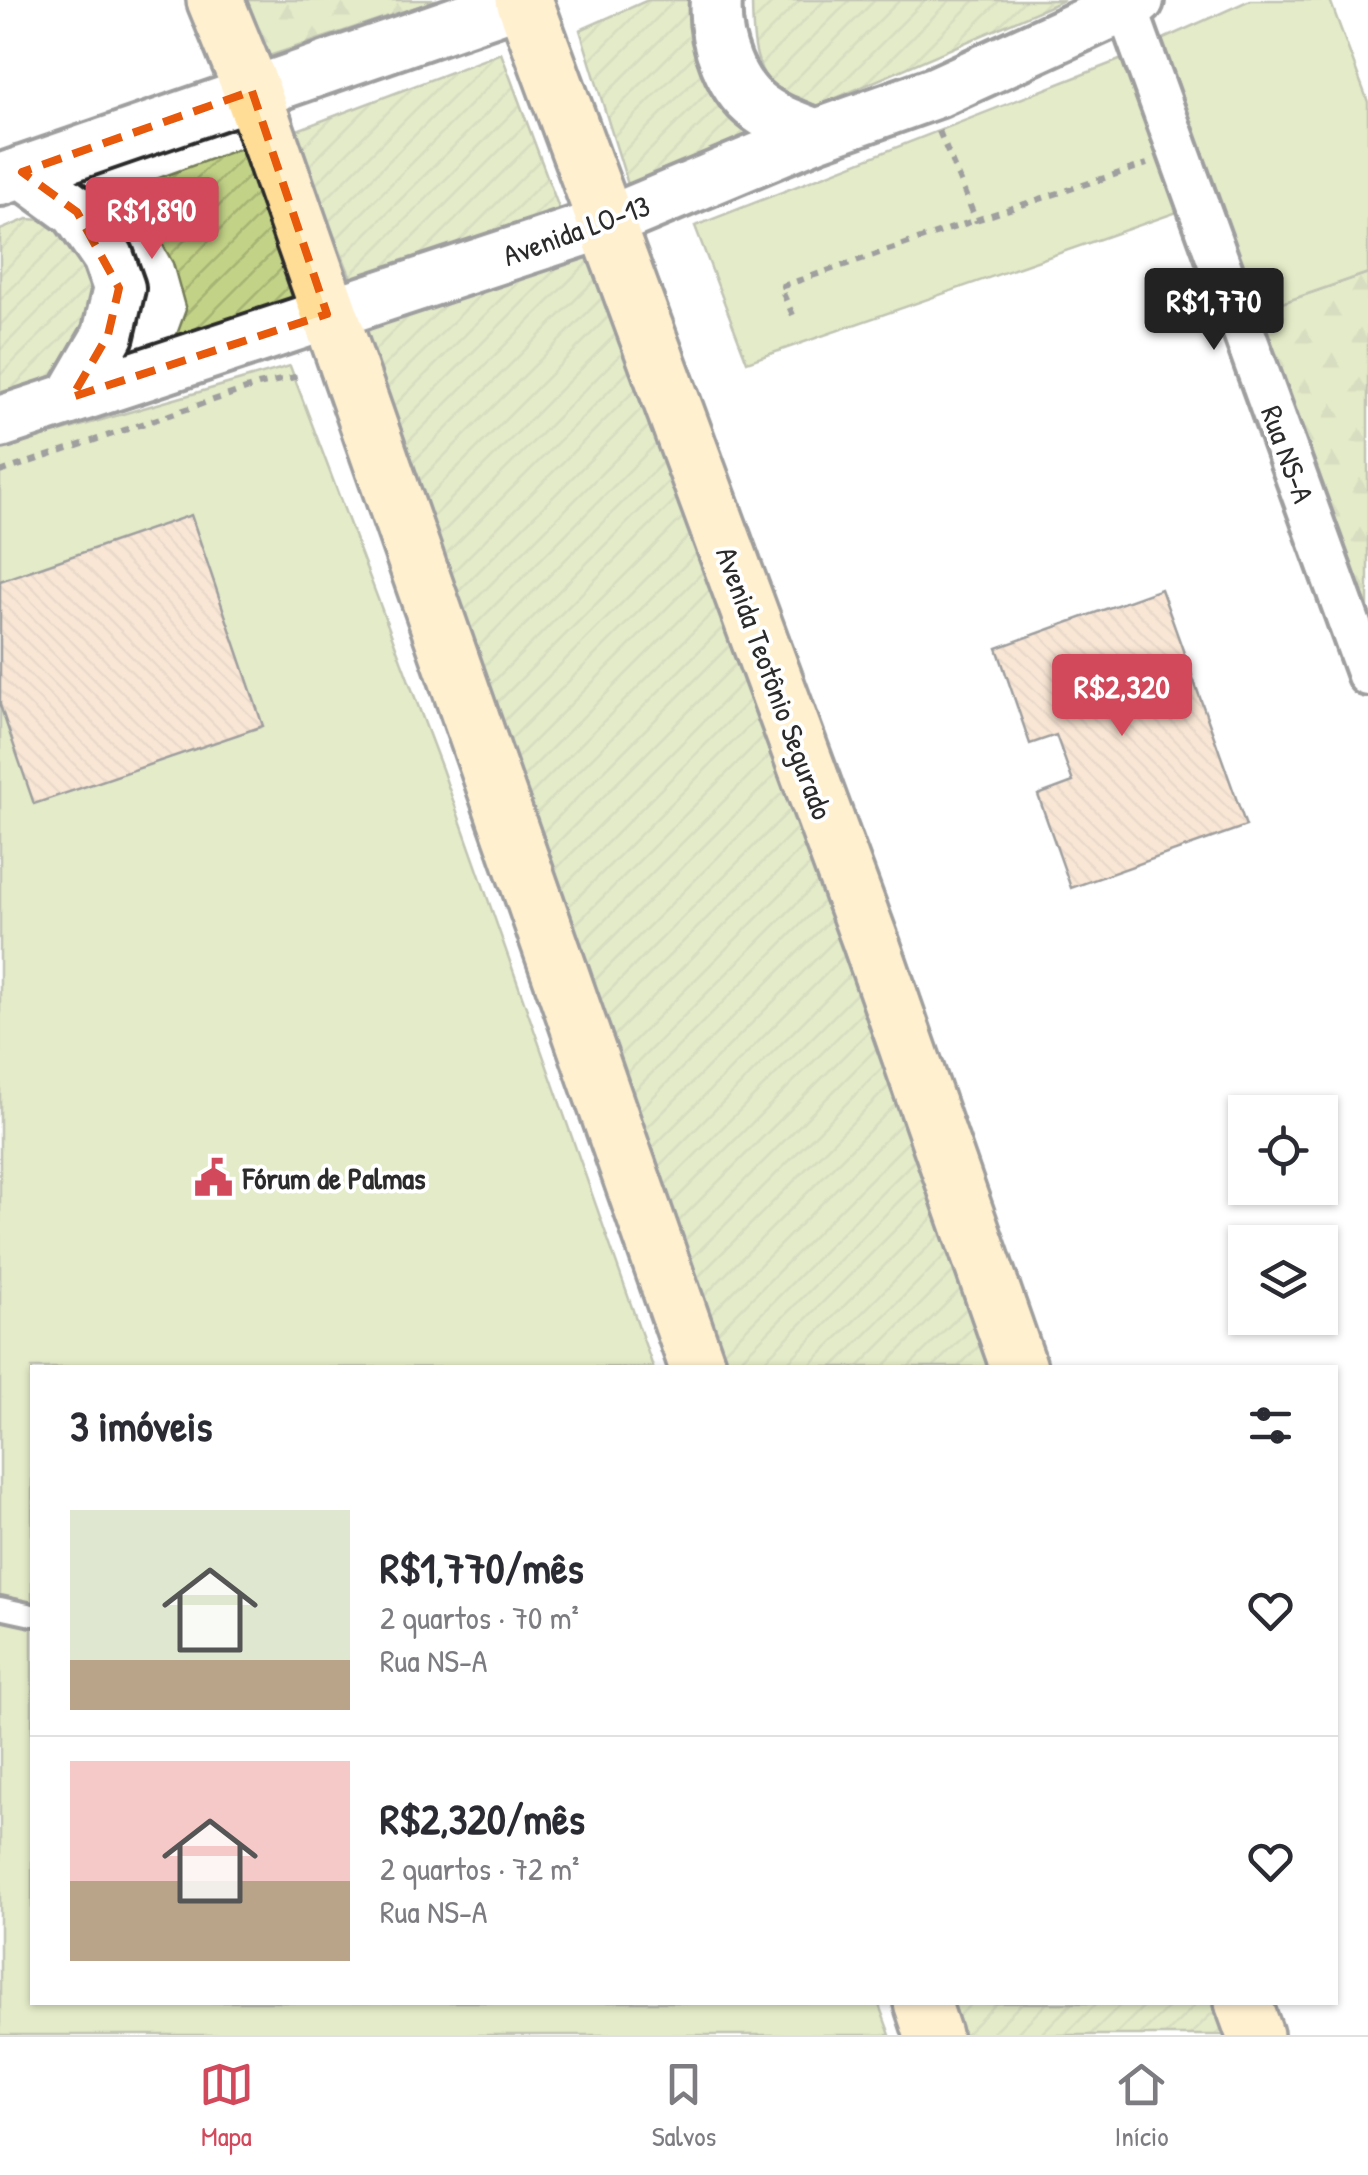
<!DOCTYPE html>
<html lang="pt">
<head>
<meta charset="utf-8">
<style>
	body { margin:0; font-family:"Patrick Hand",sans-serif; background:#f2f2f3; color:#2b2b33; height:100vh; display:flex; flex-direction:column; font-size:38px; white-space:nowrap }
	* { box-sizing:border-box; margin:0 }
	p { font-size:32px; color:#7c7c81 }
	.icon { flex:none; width:55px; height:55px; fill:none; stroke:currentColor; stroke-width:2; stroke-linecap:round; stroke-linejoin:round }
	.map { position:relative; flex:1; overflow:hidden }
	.sheet { position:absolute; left:30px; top:1365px; width:1308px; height:640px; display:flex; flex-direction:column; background:#fff; border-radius:0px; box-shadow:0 2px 8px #0004 }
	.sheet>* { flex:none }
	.fabs { position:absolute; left:1228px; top:1095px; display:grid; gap:20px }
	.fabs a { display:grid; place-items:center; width:110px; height:110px; border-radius:0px; background:#fff; box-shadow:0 2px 8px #0004; font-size:50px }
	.price { position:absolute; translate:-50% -85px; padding:0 22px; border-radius:10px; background:#d1495b; color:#fff; font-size:32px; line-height:65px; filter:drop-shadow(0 2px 5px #0008) }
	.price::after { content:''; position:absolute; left:50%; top:60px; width:30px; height:22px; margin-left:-15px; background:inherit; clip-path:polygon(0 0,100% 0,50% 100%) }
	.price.current { background:#222; color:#fff }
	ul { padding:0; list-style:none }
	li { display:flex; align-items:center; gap:30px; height:250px; padding:0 40px }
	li+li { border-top:2px solid #e1e1e2 }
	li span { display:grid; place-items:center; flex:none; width:280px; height:200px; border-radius:0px; color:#555 }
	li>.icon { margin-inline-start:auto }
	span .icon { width:120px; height:120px; fill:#fffc; stroke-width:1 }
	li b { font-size:42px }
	h2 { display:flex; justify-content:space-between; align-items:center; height:120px; padding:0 40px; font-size:42px }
	.tab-bar { display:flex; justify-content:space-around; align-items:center; height:140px; border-top:2px solid #e1e1e2; background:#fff; font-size:28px; color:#7c7c81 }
	.tab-bar a { display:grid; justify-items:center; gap:5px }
	.tab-bar .current { color:#d1495b }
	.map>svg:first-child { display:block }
	.forest { fill:url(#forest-firs); stroke:#767e58; stroke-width:2.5 }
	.park { fill:#c2d286; stroke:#767e58; stroke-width:2.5 }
	.garden { fill:url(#garden-furrows); stroke:#767e58; stroke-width:2.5 }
	.building { fill:url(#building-back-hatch); stroke:#2b2b2b; stroke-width:2.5 }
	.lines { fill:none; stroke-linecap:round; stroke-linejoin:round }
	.service-casing { stroke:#2b2b2b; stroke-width:28 }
	.minor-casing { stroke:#2b2b2b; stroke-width:48 }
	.tertiary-casing { stroke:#2b2b2b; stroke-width:58 }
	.primary-casing { stroke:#2b2b2b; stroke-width:62 }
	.path { stroke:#2b2b2b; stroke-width:6; stroke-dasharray:8 8; stroke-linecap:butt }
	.service { stroke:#fff; stroke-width:20 }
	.minor { stroke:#fff; stroke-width:40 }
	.tertiary { stroke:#fff; stroke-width:50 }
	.primary { stroke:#ffdd96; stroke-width:55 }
	.marked { fill:none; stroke:#e8590c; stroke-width:8; stroke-dasharray:20 12; stroke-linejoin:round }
	.labels { text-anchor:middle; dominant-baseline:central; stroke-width:8; stroke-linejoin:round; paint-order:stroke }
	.street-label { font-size:30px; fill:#2b2b2b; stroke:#fff }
	.poi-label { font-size:30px; font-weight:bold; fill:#2b2b2b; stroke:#fff; text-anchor:start }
</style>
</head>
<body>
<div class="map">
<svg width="1368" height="2035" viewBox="0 0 1368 2035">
	<defs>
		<pattern id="forest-firs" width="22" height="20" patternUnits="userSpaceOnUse" patternTransform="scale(2.5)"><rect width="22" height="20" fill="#c2d286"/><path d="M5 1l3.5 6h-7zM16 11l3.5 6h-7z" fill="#a7b474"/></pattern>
		<pattern id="garden-furrows" width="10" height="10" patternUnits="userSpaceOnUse" patternTransform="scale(2.5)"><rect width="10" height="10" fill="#c2d286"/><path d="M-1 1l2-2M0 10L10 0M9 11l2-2" fill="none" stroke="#a7b474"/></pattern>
		<pattern id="building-back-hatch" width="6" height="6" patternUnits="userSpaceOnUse" patternTransform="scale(2.5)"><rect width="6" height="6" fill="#f2c8a1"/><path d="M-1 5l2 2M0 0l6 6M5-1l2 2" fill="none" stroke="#d0ac8b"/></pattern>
	</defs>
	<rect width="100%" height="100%" fill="#fff"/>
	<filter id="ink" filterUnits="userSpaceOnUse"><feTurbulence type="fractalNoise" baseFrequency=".01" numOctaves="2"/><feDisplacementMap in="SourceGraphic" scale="20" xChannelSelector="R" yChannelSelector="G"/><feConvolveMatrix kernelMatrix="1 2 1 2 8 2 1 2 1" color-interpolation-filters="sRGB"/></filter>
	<g filter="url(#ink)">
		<path class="forest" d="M246 0H437L266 57Z
			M1368 273V661L1247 315Z"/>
		<path class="park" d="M1250 0H1330L1368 102V273L1247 315 1141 49Z
			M1130 56 1186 209 747 362 695 226Z
			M290 366 442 769 653 1367 32 1368V2002H878L890 2035H0V449Z"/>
		<path class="garden" d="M648 0H707L703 69 758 146 631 194 580 30Z
			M755 0H1064L813 108C756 92 753 56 752 3Z
			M501 53 563 219 354 285 292 132Z
			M252 144 309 300 171 351 186 310 173 263 151 224 115 194Z
			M27 219 77 222 134 285 136 327 114 361 0 402V230Z
			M609 238 1017 1367H698L327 314Z
			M922 2003H1243L1255 2035H934Z"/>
		<path class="building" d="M191 515 263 726 34 804 0 705V581Z
			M1161 589 1246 826 1071 888 1038 795 1073 782 1056 735 1030 744 997 648Z"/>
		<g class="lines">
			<defs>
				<path id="service" d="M0 1608 32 1615"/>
				<path id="minor" d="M1126 6 1368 675"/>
				<path id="tertiary" d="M716 0C713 39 730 91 765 112 780 122 799 128 816 135
					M22 172 77 212 108 257 119 288 108 335 72 397
					M0 180 522 0
					M0 422 608 222 816 135 937 92 1138 0"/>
				<path id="primary" d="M215 0 252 91 698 1368
					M524 0 870 940 1019 1368
					M922 2002 933 2035
					M1243 2002 1255 2035"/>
			</defs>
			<use href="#service" class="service-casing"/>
			<use href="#minor" class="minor-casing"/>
			<use href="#tertiary" class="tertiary-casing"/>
			<use href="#primary" class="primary-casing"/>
			<path class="path" d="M939 131 976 220 1147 164
				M793 315 780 287 976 220
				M0 472 258 385 304 375"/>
			<use href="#service" class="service"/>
			<use href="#minor" class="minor"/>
			<use href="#tertiary" class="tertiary"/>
			<use href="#primary" class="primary"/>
		</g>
	</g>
	<path d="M0 0H1368V2035H0ZM252 91 327 314 72 397 108 335 119 288 77 212 22 172Z" fill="#fff" fill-opacity=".55" fill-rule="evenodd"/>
	<path class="marked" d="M252 91 327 314 72 397 108 335 119 288 77 212 22 172Z"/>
	<defs>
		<symbol id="civic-bare" viewBox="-9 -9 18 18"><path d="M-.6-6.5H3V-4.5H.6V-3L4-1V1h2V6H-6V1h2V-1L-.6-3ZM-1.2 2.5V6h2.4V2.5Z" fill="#d1495b" stroke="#fff" stroke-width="2.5" paint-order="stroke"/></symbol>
	</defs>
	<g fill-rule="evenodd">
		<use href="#civic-bare" x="186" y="1150" width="55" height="55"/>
	</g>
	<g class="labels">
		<g class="street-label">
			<text transform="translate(576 230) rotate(-20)">Avenida LO-13</text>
			<text transform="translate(1288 454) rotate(70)">Rua NS-A</text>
			<text transform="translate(775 683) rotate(70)">Avenida Teotônio Segurado</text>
		</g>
		<g class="poi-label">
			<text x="243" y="1178">Fórum de Palmas</text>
		</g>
	</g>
</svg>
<div class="fabs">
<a><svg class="icon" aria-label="locate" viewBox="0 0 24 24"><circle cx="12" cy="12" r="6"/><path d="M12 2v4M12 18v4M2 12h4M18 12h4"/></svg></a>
<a><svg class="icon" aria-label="layers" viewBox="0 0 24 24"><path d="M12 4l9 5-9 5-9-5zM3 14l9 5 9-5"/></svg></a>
</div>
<b class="price" style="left:152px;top:262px">R$1,890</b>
<b class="price current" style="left:1214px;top:353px">R$1,770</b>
<b class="price" style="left:1122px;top:739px">R$2,320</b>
<section class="sheet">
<h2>3 imóveis<svg class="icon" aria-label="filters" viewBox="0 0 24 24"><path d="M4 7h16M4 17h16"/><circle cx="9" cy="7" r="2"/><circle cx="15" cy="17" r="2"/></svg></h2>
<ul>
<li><span style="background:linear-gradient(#dfe7d0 75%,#b9a48a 0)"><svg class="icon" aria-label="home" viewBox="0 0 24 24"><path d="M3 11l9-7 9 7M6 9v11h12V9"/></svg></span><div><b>R$1,770/mês</b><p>2 quartos · 70 m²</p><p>Rua NS-A</p></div><svg class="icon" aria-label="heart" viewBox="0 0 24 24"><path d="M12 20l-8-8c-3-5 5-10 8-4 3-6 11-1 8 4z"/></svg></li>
<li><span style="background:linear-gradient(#f6c9c9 60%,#b9a48a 0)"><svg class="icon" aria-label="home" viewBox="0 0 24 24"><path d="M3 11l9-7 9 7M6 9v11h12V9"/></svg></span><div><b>R$2,320/mês</b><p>2 quartos · 72 m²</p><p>Rua NS-A</p></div><svg class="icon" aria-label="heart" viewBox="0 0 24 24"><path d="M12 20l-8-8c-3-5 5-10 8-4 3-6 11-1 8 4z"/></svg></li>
</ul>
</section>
</div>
<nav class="tab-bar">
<a class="current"><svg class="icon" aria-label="map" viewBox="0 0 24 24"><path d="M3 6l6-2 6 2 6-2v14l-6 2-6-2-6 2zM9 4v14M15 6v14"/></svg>Mapa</a>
<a><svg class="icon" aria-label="saved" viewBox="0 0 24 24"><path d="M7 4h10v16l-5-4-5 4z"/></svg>Salvos</a>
<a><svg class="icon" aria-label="home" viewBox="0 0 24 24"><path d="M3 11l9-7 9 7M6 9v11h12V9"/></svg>Início</a>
</nav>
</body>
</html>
